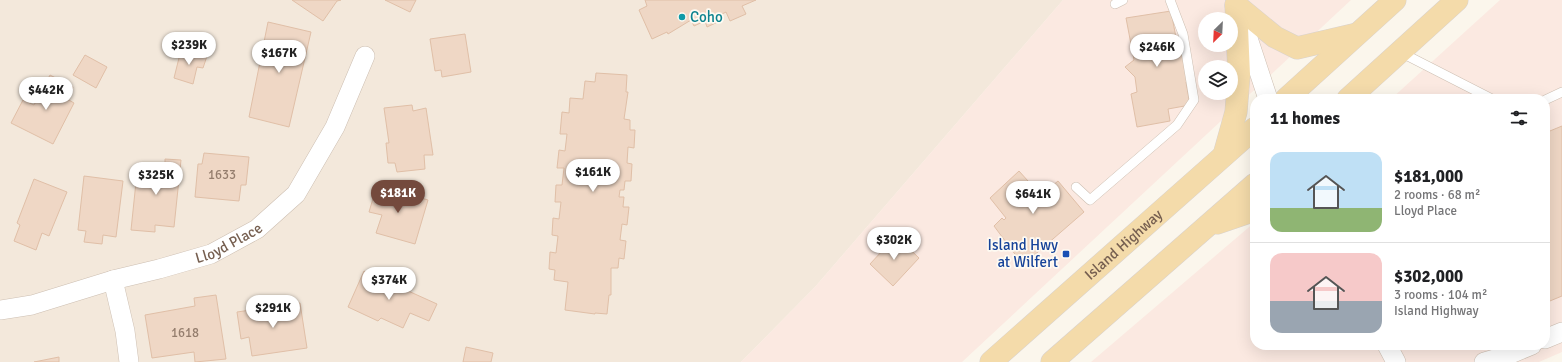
<!DOCTYPE html>
<html lang="en">
<head>
<meta charset="utf-8">
<style>
	body { margin:0; font-family:Signika,sans-serif; background:#f2f2f2; color:#202124; height:100vh; display:flex; flex-direction:column; font-size:15px; white-space:nowrap }
	* { box-sizing:border-box; margin:0 }
	p { font-size:13px; color:#757577 }
	.icon { flex:none; width:22px; height:22px; fill:none; stroke:currentColor; stroke-width:2; stroke-linecap:round; stroke-linejoin:round }
	.map { position:relative; flex:1; overflow:hidden }
	.drawer { position:absolute; left:1250px; top:94px; width:300px; height:256px; display:flex; flex-direction:column; background:#fff; border-radius:16px; box-shadow:0 4px 16px #0002 }
	.drawer>* { flex:none }
	.needle { width:26px; rotate:204deg }
	.fabs { position:absolute; left:1198px; top:12px; display:grid; gap:8px }
	.fabs a { display:grid; place-items:center; width:40px; height:40px; border-radius:50%; background:#fff; box-shadow:0 4px 16px #0002; font-size:20px }
	.price { position:absolute; translate:-50% -34px; padding:0 9px; border-radius:14px; background:#fff; color:#222; font-size:13px; line-height:26px; filter:drop-shadow(0 1px 2px #0008) }
	.price::after { content:''; position:absolute; left:50%; top:24px; width:12px; height:9px; margin-left:-6px; background:inherit; clip-path:polygon(0 0,100% 0,50% 100%) }
	.price.selected { background:#744a3d; color:#fff }
	ul { padding:0; list-style:none }
	li { display:flex; align-items:center; gap:12px; height:100px; padding:0 20px }
	li+li { border-top:1px solid #e0e0e0 }
	li span { display:grid; place-items:center; flex:none; width:112px; height:80px; border-radius:12px; color:#555 }
	li>.icon { margin-inline-start:auto }
	span .icon { width:48px; height:48px; fill:#fffc; stroke-width:1 }
	li b { font-size:17px }
	h2 { display:flex; justify-content:space-between; align-items:center; height:48px; padding:0 20px; font-size:17px }
	.map>svg:first-child { display:block }
	.residential { fill:#f3e8db }
	.commercial { fill:#fbe9e1; fill-rule:evenodd }
	.building { fill:#efd7c5; stroke:#e0bfa7 }
	.lines { fill:none; stroke-linecap:round; stroke-linejoin:round }
	.lane-casing { stroke:#cdbfb2; stroke-width:10 }
	.street-casing { stroke:#cdbfb2; stroke-width:20 }
	.primary-casing { stroke:#d9d2ce; stroke-width:23 }
	.lane { stroke:#fff; stroke-width:9 }
	.street { stroke:#fff; stroke-width:19 }
	.primary { stroke:#f4dbaa; stroke-width:22 }
	.culture-dot { fill:#0f9aa8; stroke:#fefaf2; stroke-width:1.5 }
	.transit-dot { fill:#1a4fb4; stroke:#fefaf2; stroke-width:1.5 }
	.labels { text-anchor:middle; dominant-baseline:central; stroke-width:3.5; stroke-linejoin:round; paint-order:stroke }
	.number-label { font-size:13px; fill:#947d6d }
	.culture-label { font-size:15px; fill:#0d838f; stroke:#fefaf2; text-anchor:start }
	.street-label { font-size:15px; fill:#765f50; stroke:#fefaf2 }
	.transit-label { font-size:15px; fill:#164399; stroke:#fefaf2; text-anchor:end }
</style>
</head>
<body>
<div class="map">
<svg width="1562" height="362" viewBox="0 0 1562 362">
	<rect width="100%" height="100%" fill="#fbf6ec"/>
	<path class="residential" d="M0 0H1063L815 287 741 362H0Z"/>
	<path class="commercial" d="M1063 0H1351L962 362H741L815 287ZM1205 19H1231V45H1205ZM1205 67H1231V93H1205Z
		M1500 0H1562V352L1539 362H1091L1255 222V345H1545V99H1391Z"/>
	<path class="building" d="M292 0H341L337 1 323 21Z
		M385 0H416L410 12Z
		M645 0H756L742 6 746 14 730 21 726 12 720 15 722 20 707 27 705 21 694 26 691 20 668 34 667 32 652 39 639 10 647 6Z
		M1171 11 1177 43 1183 42 1190 81 1186 82 1190 105 1168 109 1170 121 1137 127 1131 94 1137 92 1135 77 1125 67 1134 60 1126 18Z
		M268 22 311 32 289 127 249 117Z
		M465 34 471 72 442 77 441 70 435 71 430 39Z
		M181 50 207 56 203 68 197 67 193 84 174 78Z
		M85 55 107 67 96 88 73 75Z
		M596 73 627 75 626 92H628L624 119 630 120V130H635L634 148 628 147 627 163 632 164 631 181H625L624 190H620L619 197H624L623 207H629L627 225 622 224 620 240 626 241 624 259 619 258 618 268H611V295H609L607 314 595 313V314L565 310 568 282 554 280 555 270 549 269 550 252 556 253 558 236 552 235 553 218 559 219 561 202H555L556 185H562L564 168H557L559 150 565 151 567 134H560L562 112 569 113 570 98 583 99 585 81 595 82Z
		M50 75 73 87 67 99 74 103 53 144 11 123 23 100 34 105Z
		M412 105 413 111 426 108 433 155H424L425 169 397 172 395 163H388L386 143H389L384 108Z
		M1562 126V296L1545 303V133Z
		M204 153 249 157 246 185H241L239 201 195 197 198 164H202Z
		M165 159 181 160 174 227 155 225V232L131 230 138 163 165 165Z
		M1019 171 1037 191 1045 192 1058 181 1084 212 1023 265 994 226 1002 218 1004 220 1006 218 990 198Z
		M84 176 123 181 116 237 103 235 102 244 84 242 86 231 78 230Z
		M34 179 67 192 49 236 42 233 36 250 14 241 20 225 17 223Z
		M377 185 428 200 415 244 376 233 382 215 369 212Z
		M896 236 919 258 893 286 870 264Z
		M364 271 437 304 429 321 410 313 403 328 381 318 378 321 348 307Z
		M216 295 226 359 195 362 194 352 152 358 145 315 195 306 194 298Z
		M300 303 307 348 252 356 249 337 241 339 237 312Z
		M466 347 493 353 491 362H463Z
		M59 357V362H34Z"/>
	<g class="lines">
		<defs>
			<path id="lane" d="M1115 4 1123 0
				M1400 52 1492 99
				M1545 100 1562 92
				M1076 187 1090 200 1177 125 1194 100 1183 34 1170 0"/>
			<g id="street">
				<path d="M1241 17 1268 99"/>
				<path d="M113 280 125 331 129 362"/>
				<path id="s1" d="M0 310 32 305 113 280 159 269 211 254 257 229 296 194 335 127 365 56"/>
				<path d="M1545 339 1562 332"/>
				<path d="M1387 345 1396 362"/>
				<path d="M1484 362 1508 355 1532 345"/>
			</g>
			<g id="primary">
				<path d="M1236 5 1275 37 1297 48 1357 34"/>
				<path d="M1286 99 1395 0"/>
				<path d="M1348 99 1457 0"/>
				<path d="M1224 155 1236 112 1239 75 1236 5"/>
				<path d="M1217 223 1255 210"/>
				<path id="s2" d="M991 362 1255 128"/>
				<path d="M1052 362 1255 184"/>
			</g>
		</defs>
		<use href="#lane" class="lane-casing"/>
		<use href="#street" class="street-casing"/>
		<use href="#primary" class="primary-casing"/>
		<use href="#lane" class="lane"/>
		<use href="#street" class="street"/>
		<use href="#primary" class="primary"/>
	</g>
	<circle class="culture-dot" cx="682" cy="17" r="4"/>
	<rect class="transit-dot" x="1062" y="250" width="8" height="8" rx="2"/>
	<g class="labels">
		<g class="number-label">
			<text x="222" y="175">1633</text>
			<text x="185" y="333">1618</text>
		</g>
		<g class="culture-label">
			<text x="690" y="17">Coho</text>
		</g>
		<g class="street-label">
			<text stroke="none"><textPath href="#s1" startOffset="239">Lloyd Place</textPath></text>
			<text stroke="none"><textPath href="#s2" startOffset="177">Island Highway</textPath></text>
		</g>
		<g class="transit-label">
			<text x="1058" y="245">Island Hwy<tspan x="1058" dy="17">at Wilfert</tspan></text>
		</g>
	</g>
</svg>
<div class="fabs">
<a><svg class="needle" viewBox="-14 -14 28 28"><path d="M0-13l5 13h-10z" fill="#e53935"/><path d="M0 13l5-13h-10z" fill="#757577"/></svg></a>
<a><svg class="icon" aria-label="layers" viewBox="0 0 24 24"><path d="M12 4l9 5-9 5-9-5zM3 14l9 5 9-5"/></svg></a>
</div>
<b class="price" style="left:189px;top:66px">$239K</b>
<b class="price" style="left:1157px;top:68px">$246K</b>
<b class="price" style="left:279px;top:74px">$167K</b>
<b class="price" style="left:46px;top:111px">$442K</b>
<b class="price" style="left:593px;top:193px">$161K</b>
<b class="price" style="left:156px;top:196px">$325K</b>
<b class="price selected" style="left:398px;top:214px">$181K</b>
<b class="price" style="left:1033px;top:215px">$641K</b>
<b class="price" style="left:894px;top:261px">$302K</b>
<b class="price" style="left:389px;top:301px">$374K</b>
<b class="price" style="left:273px;top:329px">$291K</b>
<section class="drawer">
<h2>11 homes<svg class="icon" aria-label="filters" viewBox="0 0 24 24"><path d="M4 7h16M4 17h16"/><circle cx="9" cy="7" r="2"/><circle cx="15" cy="17" r="2"/></svg></h2>
<ul>
<li><span style="background:linear-gradient(#bfe0f5 70%,#8fb573 0)"><svg class="icon" aria-label="home" viewBox="0 0 24 24"><path d="M3 11l9-7 9 7M6 9v11h12V9"/></svg></span><div><b>$181,000</b><p>2 rooms · 68 m²</p><p>Lloyd Place</p></div></li>
<li><span style="background:linear-gradient(#f6c9c9 60%,#9aa5b1 0)"><svg class="icon" aria-label="home" viewBox="0 0 24 24"><path d="M3 11l9-7 9 7M6 9v11h12V9"/></svg></span><div><b>$302,000</b><p>3 rooms · 104 m²</p><p>Island Highway</p></div></li>
</ul>
</section>
</div>
</body>
</html>
